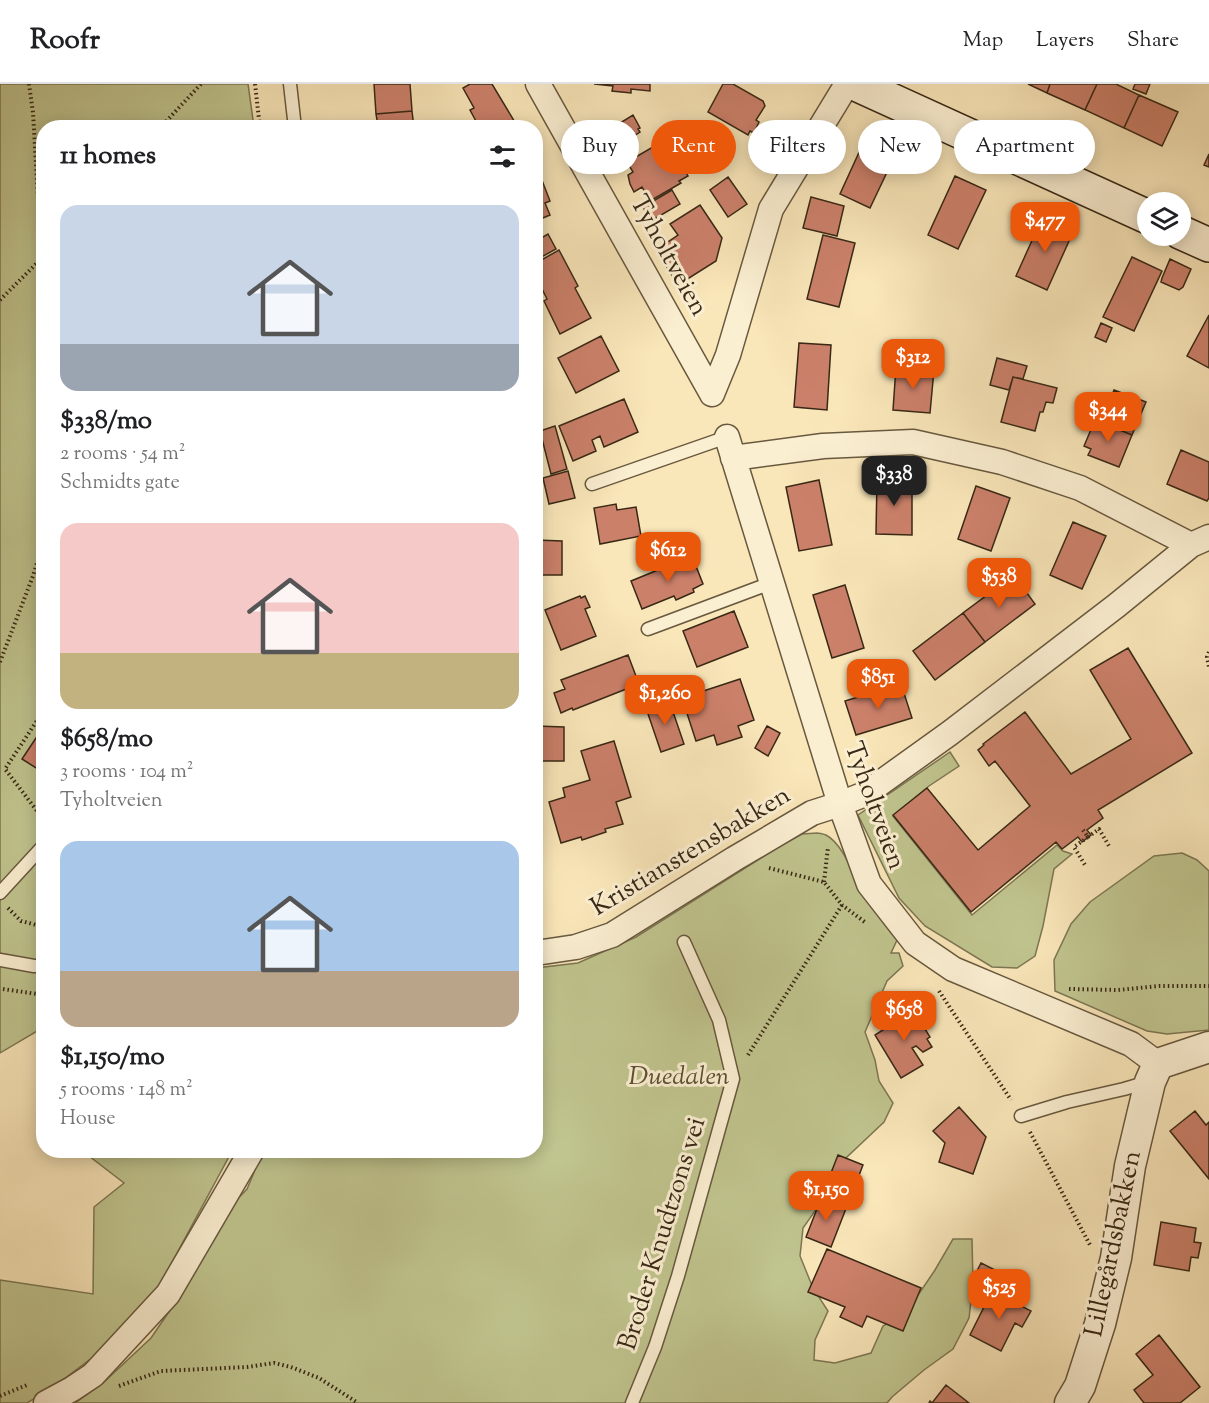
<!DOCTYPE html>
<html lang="en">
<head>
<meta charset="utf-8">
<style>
	body { margin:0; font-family:"Sorts Mill Goudy",serif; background:#f2f2f2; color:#202124; height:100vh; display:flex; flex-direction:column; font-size:22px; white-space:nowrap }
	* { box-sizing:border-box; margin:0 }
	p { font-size:20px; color:#757577 }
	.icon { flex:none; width:33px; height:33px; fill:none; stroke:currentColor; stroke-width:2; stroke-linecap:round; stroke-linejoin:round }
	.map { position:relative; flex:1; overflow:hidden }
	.side { position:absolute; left:36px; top:36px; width:507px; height:1038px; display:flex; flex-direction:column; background:#fff; border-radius:24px; box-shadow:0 3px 15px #0003 }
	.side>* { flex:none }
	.banner { position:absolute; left:561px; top:36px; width:558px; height:54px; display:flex; gap:12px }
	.tools { position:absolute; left:1137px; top:108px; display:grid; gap:12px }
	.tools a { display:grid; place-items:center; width:54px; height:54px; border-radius:50%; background:#fff; box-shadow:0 3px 15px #0003; font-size:30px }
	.price { position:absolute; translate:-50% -51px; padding:0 14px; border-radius:12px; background:#ea580c; color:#fff; font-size:20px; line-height:39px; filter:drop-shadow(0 2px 3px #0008) }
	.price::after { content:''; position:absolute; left:50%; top:36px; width:18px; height:14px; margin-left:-9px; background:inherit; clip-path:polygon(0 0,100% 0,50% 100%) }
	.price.current { background:#222; color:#fff }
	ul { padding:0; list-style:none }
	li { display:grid; align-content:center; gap:12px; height:318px; padding:0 24px }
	li span { display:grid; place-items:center; height:186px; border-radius:18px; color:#555 }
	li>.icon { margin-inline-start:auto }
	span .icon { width:108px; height:108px; fill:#fffc; stroke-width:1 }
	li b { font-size:26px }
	h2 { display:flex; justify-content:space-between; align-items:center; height:72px; padding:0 24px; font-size:26px }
	.pill { padding:0 21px; border-radius:27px; background:#fff; box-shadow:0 3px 15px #0003; font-size:21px; line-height:54px }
	.pill.current { background:#ea580c; color:#fff }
	header { display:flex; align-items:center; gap:36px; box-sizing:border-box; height:84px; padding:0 30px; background:#fff; border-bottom:2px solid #e0e0e0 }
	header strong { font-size:28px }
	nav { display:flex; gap:33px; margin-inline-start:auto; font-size:21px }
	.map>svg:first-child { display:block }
	.green { fill:#c0c48e; stroke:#7c7652; stroke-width:1.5 }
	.building { fill:#cb806a; stroke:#382815; stroke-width:1.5 }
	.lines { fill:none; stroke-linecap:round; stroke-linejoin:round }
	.service-casing { stroke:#68583e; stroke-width:15 }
	.minor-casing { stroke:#68583e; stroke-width:27 }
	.tertiary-casing { stroke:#68583e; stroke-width:33 }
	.secondary-casing { stroke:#382815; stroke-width:36 }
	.path { stroke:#382815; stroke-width:4; stroke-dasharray:1.5 3; stroke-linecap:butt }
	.service { stroke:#fbefd2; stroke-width:12 }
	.minor { stroke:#fbefd2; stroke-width:24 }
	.tertiary { stroke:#fbefd2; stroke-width:30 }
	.secondary { stroke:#fbefd2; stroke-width:33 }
	.labels { text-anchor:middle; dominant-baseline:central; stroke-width:6; stroke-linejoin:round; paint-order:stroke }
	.street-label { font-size:26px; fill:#382815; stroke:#fbefd2 }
	.park-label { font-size:26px; font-style:italic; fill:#5a4f33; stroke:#fbefd2 }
</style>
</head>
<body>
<header>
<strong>Roofr</strong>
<nav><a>Map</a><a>Layers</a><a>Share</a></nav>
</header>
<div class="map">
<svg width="1209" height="1319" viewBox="0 0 1209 1319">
	<rect width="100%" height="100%" fill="#f9e6b9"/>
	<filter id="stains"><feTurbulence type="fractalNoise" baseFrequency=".00333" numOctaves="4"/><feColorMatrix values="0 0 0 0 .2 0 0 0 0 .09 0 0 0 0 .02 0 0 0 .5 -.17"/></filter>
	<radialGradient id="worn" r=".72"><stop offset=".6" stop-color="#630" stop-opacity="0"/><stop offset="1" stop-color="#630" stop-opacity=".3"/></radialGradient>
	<path class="green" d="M0 0H248L254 43 44 44V943L0 969Z
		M950 668 959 682 929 702 893 732 972 831 1057 761 1063 767 1072 770 1054 785 1043 842 1035 872 1017 884 992 883 925 842 899 814 858 731Z
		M817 749C820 749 823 750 826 751 845 761 855 797 866 814 876 829 886 843 897 856L891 869H899L903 882 887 897 865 948 875 976 879 997 893 1019 884 1038 830 1089 820 1120 803 1144 800 1172 813 1204 828 1227 815 1256 814 1276 835 1279 871 1269 883 1242 906 1229 935 1186 953 1155H972L973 1200 969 1234 953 1265 924 1286 892 1313 887 1319H75L103 1299 151 1254 186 1203 227 1126 247 1105 263 1067 536 1066V884L578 879 636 853 783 760 802 750Z
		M1182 769 1197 776 1209 787V946L1167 950 1147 947 1055 907 1054 876 1071 840 1090 818 1154 772Z
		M91 1067H232L148 1223 109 1261 52 1304 27 1319H0V1196L93 1210 94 1123 124 1099 89 1072Z"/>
	<path class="building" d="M374 0H410L412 27 376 30Z
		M470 0H492L516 40 511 44H477L475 41 477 39 470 26 474 24 463 4Z
		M594 0H650V7L631 5V9L612 7 613 2Z
		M723 0H733L763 17 765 22 756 36 759 38 754 49 750 47 748 51 708 28Z
		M1028 0H1050L1047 9Z
		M1050 0H1097L1085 26 1047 9Z
		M1097 0H1116L1139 11 1124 44 1085 26Z
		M1135 0H1150L1146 10 1133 5Z
		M1139 11 1178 28 1162 62 1124 44Z
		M412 27 414 44H371L378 42 376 30Z
		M633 31 640 44 638 45 640 48 631 54 632 56 621 62 618 57 614 59 607 47Z
		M867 51 898 65 870 124 840 110Z
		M658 60 668 77 676 72 688 92 679 97 681 99 650 117 642 103 634 108 630 100 628 91 633 88 627 78Z
		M1209 70V83L1204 81Z
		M536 80 543 99 536 101Z
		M955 92 986 106 958 165 928 151Z
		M728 93 747 120 728 133 710 106Z
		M543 99 550 117 545 119 550 131 538 136 541 145 536 147V101Z
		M672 106 680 120 651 137 643 123Z
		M811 113 844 122 837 152 803 144Z
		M700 121 722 154 716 177 678 201 660 172 667 168 662 162 678 151 670 140Z
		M1043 132 1074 146 1047 206 1016 192Z
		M548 150 556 165 536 176V157Z
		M823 151 855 159 839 223 807 215Z
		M559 166 578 202 575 204 591 234 560 250 544 217 547 215 536 193V179Z
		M1132 173 1162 187 1134 247 1103 233Z
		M1170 175 1191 185 1183 203 1179 206 1161 198 1162 194Z
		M1209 231V284L1187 272Z
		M1101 239 1112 244 1106 258 1095 253Z
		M601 252 619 287 576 309 558 274Z
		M799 259 831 261 827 326 794 323Z
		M997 274 1027 282 1023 295 1013 293 1009 306 990 301Z
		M896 283 934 286 930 329 893 326Z
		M1013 293 1057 304 1053 319 1046 318 1043 328H1040L1035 347 1001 338Z
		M1114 306 1146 318 1132 351 1095 336 1105 311 1111 314Z
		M624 315 638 348 604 363 600 352 592 356 596 367 573 377 559 342Z
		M1095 336 1132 351 1119 383 1088 371 1091 365 1084 362Z
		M555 342 567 385 551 390 540 347Z
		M1181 366 1209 378V414L1207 417 1167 400Z
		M568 387 575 414 549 420 543 394Z
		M877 394 912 395V451L876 450Z
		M819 396 832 461 799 467 786 403Z
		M976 402 1010 414 991 467 958 455Z
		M616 420 617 426 636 423 641 452 600 460 594 424Z
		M1073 438 1106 452 1082 505 1050 491Z
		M536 456 562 457V491H536Z
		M692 472 703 500 693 505 694 508 676 516 674 512 642 525 631 497Z
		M1014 491 1035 520 985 558 963 529Z
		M845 501 864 564 832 574 813 511Z
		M580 512 581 514 585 512 590 523 585 525 596 552 561 566 545 526Z
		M734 527 748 563 697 583 683 547Z
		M963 529 985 558 935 596 913 567Z
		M1128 564 1192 669 1098 726 1103 734 1087 746 1091 751 1082 758 1078 753 1062 765 1056 758 971 828 893 731 927 704 978 766 1030 722 995 677 989 682 978 666 984 661 983 660 1025 628 1071 690 1131 655 1090 586Z
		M628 571 639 600 573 626 572 624 561 629 554 609 565 605 561 596Z
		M740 595 754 636 738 642 742 653 717 661 714 651 696 657 682 614Z
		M901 600 912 634 856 651 845 617Z
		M669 616 684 660 661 668 646 624Z
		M44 642V689L22 675Z
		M536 642 564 643V677H536Z
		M767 642 780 649 768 672 755 664Z
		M614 657 631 713 616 718 623 740 605 745 606 748 582 756 581 753 561 759 549 718 565 713 563 704 590 696 581 667Z
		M914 927 930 953 927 955 932 963 923 968 916 962 912 964 923 981 901 994 875 951 886 944 883 938 897 929 901 935Z
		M959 1023 986 1053 973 1090 939 1078 945 1059 933 1047Z
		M1195 1027 1206 1041 1209 1038V1095L1170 1047Z
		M838 1071 863 1081 847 1122 822 1112Z
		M822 1112 847 1122 831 1163 806 1153Z
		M1161 1138 1196 1144 1194 1158 1201 1159 1198 1174 1191 1173 1189 1187 1154 1181Z
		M827 1165 921 1204 903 1247 867 1232 862 1243 840 1233 845 1223 808 1208Z
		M981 1179 1003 1190 997 1202 975 1191Z
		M993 1205 1024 1221 1023 1223 1031 1227 1022 1243 1015 1239 1001 1267 970 1251Z
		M1159 1251 1200 1303 1180 1319H1144L1134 1306 1153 1291 1136 1270Z
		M946 1301 969 1319H929L930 1317 932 1319Z"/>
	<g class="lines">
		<defs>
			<path id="service" d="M290 0 295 44
				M592 400 727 353
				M648 545 771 499
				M0 809 44 761
				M0 876 34 882H44
				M1021 1032 1067 1018 1124 1005 1148 998
				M632 1319 655 1263 678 1192 733 995 719 936 684 858"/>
			<path id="minor" d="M538 0 712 310
				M712 310 728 271 771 125 847 0
				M727 353 840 720 869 800 915 859 953 885 1131 960 1158 980
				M733 374 823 362 913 358 1002 378 1080 404 1191 461
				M536 869 576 863 612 851 734 775 812 729 840 720 865 710 950 649 1116 522 1191 461 1209 453
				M46 1319 72 1305 93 1291 168 1210 252 1066"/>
			<path id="tertiary" d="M1070 1319 1080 1302 1100 1240 1116 1174 1130 1082 1150 998 1158 980 1209 963"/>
			<path id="secondary" d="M856 0 1148 133
				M1180 148 1209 161"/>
		</defs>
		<use href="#service" class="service-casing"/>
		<use href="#minor" class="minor-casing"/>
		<use href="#tertiary" class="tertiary-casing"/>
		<use href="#secondary" class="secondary-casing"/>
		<path class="path" d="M29 0 33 29 38 113 44 160
			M255 0 260 44
			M160 44 201 0
			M0 216 44 172
			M1209 568 1207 573 1209 583
			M0 578 33 492 44 456
			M44 626 5 685 44 736
			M1083 746 1088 753 1074 763 1085 781
			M1088 753 1099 745 1109 762
			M769 784 824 798 842 821 866 839
			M824 798 828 763
			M8 824 21 837 44 843
			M3 905 44 911
			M1069 905 1118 906 1159 902H1209
			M939 907 1011 1016
			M748 971 842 821
			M1030 1048 1090 1161
			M119 1302 161 1287 247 1283 274 1279 291 1283 319 1294 358 1319
			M0 1312 27 1301"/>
		<use href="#service" class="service"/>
		<use href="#minor" class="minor"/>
		<use href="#tertiary" class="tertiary"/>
		<use href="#secondary" class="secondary"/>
	</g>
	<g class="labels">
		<g class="street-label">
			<text transform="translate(668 172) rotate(61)">Tyholtveien</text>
			<text transform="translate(874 722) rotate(70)">Tyholtveien</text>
			<text transform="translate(691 768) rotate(-31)">Kristianstensbakken</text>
			<text transform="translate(663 1150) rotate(-73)">Broder Knudtzons vei</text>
			<text transform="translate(1114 1160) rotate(-78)">Lillegårdsbakken</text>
		</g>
		<g class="park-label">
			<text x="679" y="993">Duedalen</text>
		</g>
	</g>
	<rect width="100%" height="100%" filter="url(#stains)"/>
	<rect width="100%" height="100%" fill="url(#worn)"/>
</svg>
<div class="tools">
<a><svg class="icon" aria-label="layers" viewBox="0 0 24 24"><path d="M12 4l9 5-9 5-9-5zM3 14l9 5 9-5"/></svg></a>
</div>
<b class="price" style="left:1045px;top:169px">$477</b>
<b class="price" style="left:913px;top:306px">$312</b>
<b class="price" style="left:1108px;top:359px">$344</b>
<b class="price current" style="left:894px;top:423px">$338</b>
<b class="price" style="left:668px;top:499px">$612</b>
<b class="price" style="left:999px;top:525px">$538</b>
<b class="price" style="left:878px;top:626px">$851</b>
<b class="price" style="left:665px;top:642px">$1,260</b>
<b class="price" style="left:904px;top:958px">$658</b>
<b class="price" style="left:826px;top:1138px">$1,150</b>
<b class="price" style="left:999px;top:1236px">$525</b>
<div class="banner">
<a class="pill">Buy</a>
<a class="pill current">Rent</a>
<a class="pill">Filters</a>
<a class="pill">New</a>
<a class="pill">Apartment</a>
</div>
<section class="side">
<h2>11 homes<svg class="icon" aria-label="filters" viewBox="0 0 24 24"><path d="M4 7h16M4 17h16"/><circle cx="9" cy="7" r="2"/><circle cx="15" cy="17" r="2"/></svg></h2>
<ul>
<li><span style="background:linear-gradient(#c9d6e8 75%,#9aa5b1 0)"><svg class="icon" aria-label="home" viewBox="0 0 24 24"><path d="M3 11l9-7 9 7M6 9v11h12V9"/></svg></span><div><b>$338/mo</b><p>2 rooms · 54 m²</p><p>Schmidts gate</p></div></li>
<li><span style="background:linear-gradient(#f6c9c9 70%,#c2b280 0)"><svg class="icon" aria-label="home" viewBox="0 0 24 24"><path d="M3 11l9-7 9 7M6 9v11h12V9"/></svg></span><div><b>$658/mo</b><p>3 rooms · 104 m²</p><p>Tyholtveien</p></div></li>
<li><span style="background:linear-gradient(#a9c7e8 70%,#b9a48a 0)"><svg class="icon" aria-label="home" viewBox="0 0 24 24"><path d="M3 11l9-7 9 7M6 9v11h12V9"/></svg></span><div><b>$1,150/mo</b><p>5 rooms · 148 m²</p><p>House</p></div></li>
</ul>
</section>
</div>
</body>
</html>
